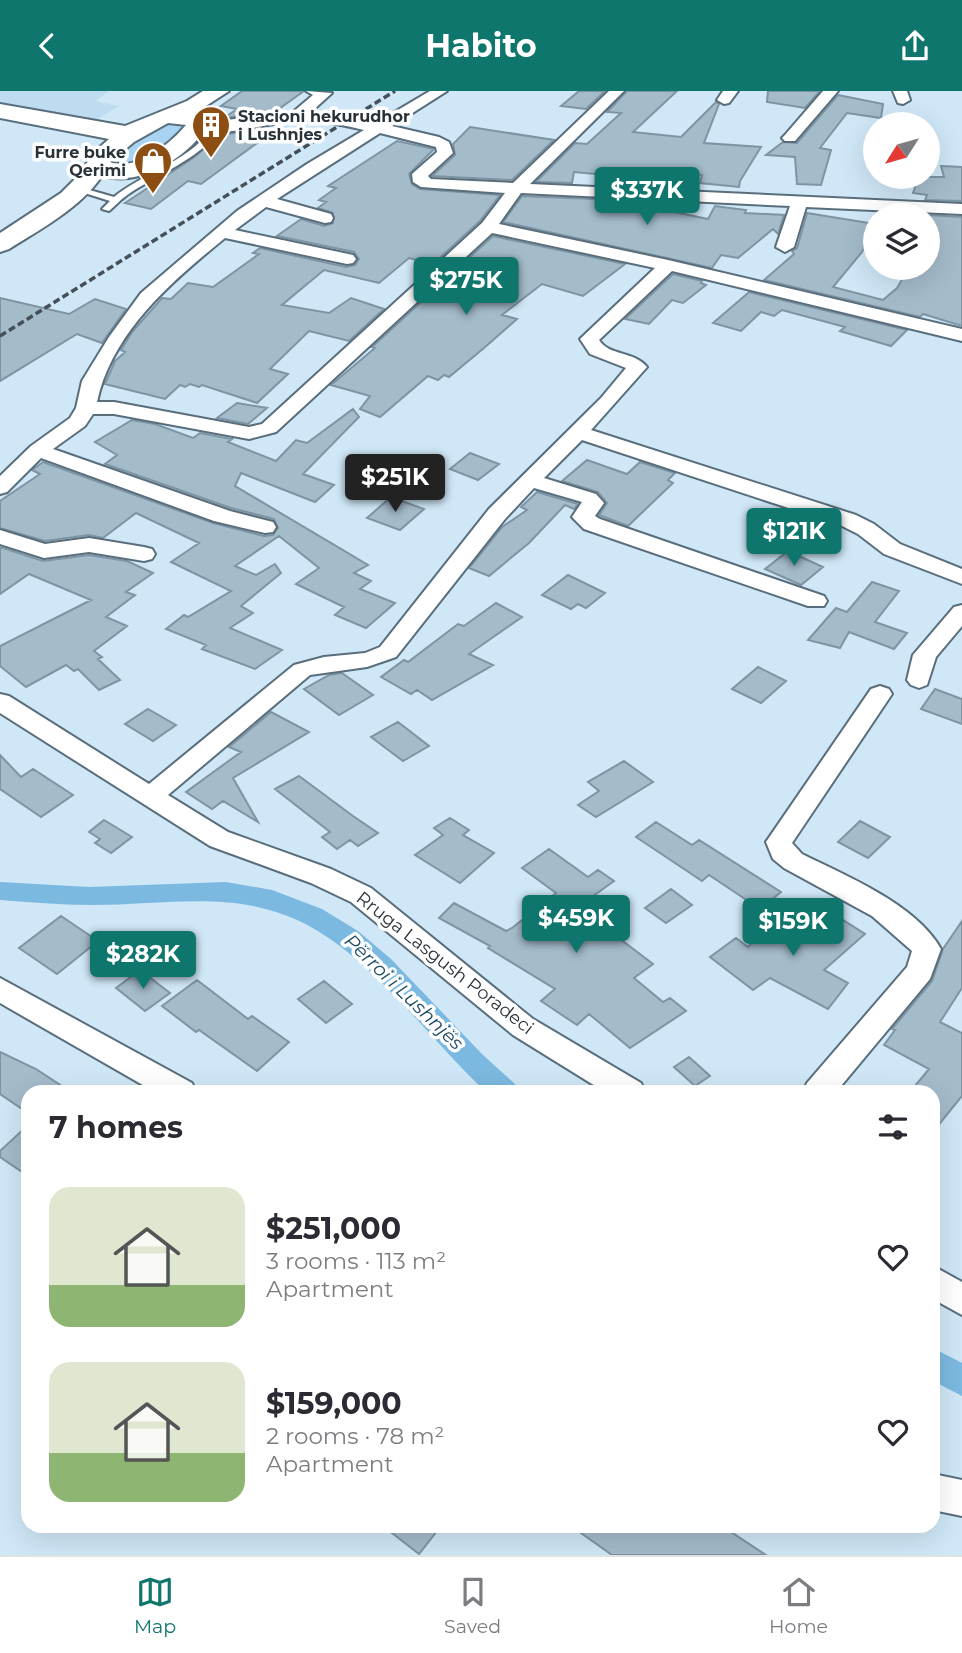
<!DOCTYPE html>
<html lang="en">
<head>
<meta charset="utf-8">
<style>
	body { margin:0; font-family:Montserrat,sans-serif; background:#f2f2f3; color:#2b2b33; height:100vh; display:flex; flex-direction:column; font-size:26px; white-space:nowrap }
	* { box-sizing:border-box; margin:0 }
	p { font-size:23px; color:#7c7c81 }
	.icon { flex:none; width:38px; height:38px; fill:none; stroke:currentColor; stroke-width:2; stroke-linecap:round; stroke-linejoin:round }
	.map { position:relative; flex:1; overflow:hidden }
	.sheet { position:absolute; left:21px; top:994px; width:919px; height:448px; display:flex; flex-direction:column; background:#fff; border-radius:21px; box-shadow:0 7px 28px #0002 }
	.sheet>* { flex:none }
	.needle { width:46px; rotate:233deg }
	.tools { position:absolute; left:863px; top:21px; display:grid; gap:14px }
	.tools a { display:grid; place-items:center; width:77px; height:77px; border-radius:50%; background:#fff; box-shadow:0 7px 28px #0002; font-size:35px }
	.price { position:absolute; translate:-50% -60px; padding:0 16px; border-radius:7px; background:#0f766e; color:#fff; font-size:23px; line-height:46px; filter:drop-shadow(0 2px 4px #0008) }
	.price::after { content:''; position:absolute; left:50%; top:42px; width:21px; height:16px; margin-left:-10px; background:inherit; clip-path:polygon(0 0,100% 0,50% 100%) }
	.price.on { background:#222; color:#fff }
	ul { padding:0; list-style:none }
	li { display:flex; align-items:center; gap:21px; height:175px; padding:0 28px }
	li span { display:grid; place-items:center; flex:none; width:196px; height:140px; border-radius:21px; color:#555 }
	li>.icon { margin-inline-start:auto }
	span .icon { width:84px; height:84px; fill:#fffc; stroke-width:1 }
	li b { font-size:30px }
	h2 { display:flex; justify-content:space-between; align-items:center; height:84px; padding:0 28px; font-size:30px }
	header { display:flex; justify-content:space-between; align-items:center; height:91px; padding:0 28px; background:#0f766e; color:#fff; font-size:32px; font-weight:700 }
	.tab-bar { display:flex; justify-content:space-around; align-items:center; height:98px; border-top:2px solid #e1e1e2; background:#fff; font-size:19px; color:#7c7c81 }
	.tab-bar a { display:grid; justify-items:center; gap:4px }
	.tab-bar .on { color:#0f766e }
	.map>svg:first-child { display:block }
	.built { fill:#bedcf0 }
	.green { fill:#a8d4f2 }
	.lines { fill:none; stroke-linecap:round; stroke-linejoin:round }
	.canal { fill:#7cb9e0; fill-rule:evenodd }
	.building { fill:#a4bbca; stroke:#7e94a2; stroke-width:2 }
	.lane-casing { stroke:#596e7c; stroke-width:4 }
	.street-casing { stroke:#596e7c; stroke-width:4 }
	.secondary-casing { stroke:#596e7c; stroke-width:4 }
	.lane { fill:#fff; fill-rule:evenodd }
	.street { fill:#fff; fill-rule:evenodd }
	.secondary { fill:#fff; fill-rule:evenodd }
	.rail { stroke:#444f57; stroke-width:3.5; stroke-dasharray:7 3.5; stroke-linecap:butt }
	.labels { text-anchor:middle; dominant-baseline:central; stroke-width:7; stroke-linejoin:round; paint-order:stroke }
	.far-poi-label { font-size:16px; font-weight:bold; fill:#293238; stroke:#fff; text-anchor:start }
	.street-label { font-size:18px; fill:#293238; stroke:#fff }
	.water-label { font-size:19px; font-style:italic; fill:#1a4a65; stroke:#fff }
</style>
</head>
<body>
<header><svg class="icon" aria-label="back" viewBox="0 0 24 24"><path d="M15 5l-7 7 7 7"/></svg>Habito<svg class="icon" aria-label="share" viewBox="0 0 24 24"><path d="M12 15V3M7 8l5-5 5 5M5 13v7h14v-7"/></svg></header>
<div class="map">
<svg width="962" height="1464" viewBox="0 0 962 1464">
	<rect width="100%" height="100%" fill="#cfe7f7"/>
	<path class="built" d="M0 0H109L95 10 119 15 96 29 0 11Z"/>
	<path class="green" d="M163 31 186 35C175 49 137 79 118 76 114 75 111 72 108 70Z"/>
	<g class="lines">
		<path class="canal" d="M0 791 89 796 226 791 272 799 322 818 358 840 391 868 482 963 515 993 519 1001H486C436 954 395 897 340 855 258 792 184 814 90 814 60 814 30 811 0 809Z
			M933 1257 962 1272V1305L933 1290Z"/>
	</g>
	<path class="building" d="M242 0H304L276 20 224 27 237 18 221 15Z
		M579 0H605L586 18 561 15Z
		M627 0H677L633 41 681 46 716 11 719 13 704 52 761 56 740 90 739 96 700 92 702 84 664 82 662 89 574 81 572 92 536 91 575 52 587 53 621 22 607 21Z
		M768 0H820L805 17 767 11Z
		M838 4 883 13 881 27 847 22 820 57 831 59 821 94 797 93 795 66 766 64 783 51 797 52Z
		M470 36 554 49 512 89 432 85 455 64 453 53Z
		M250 40 268 44 201 93 188 90 151 118 125 112 193 67 220 44Z
		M397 50 434 58 409 83 412 93 420 98 500 104 480 130 433 173 409 167 379 192 324 179 282 214 329 222 351 207 384 218 349 250 309 240 270 278 288 283 257 312 202 294 199 296 190 293 185 296 180 294 165 308 105 293 115 270 125 261 121 259 132 241 162 207 171 208 188 192 213 196 259 163 253 162 260 157 346 176 355 174 359 168 354 161 277 145 301 128 324 135 333 132V122L318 117 326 111 319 109 336 97 328 95Z
		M941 75 962 76V110L925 109 927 104 913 102 919 86H944Z
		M522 105 618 109 708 128 715 115 746 119 745 122 784 124 778 143 773 138 738 167 721 164 712 177 503 131Z
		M807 122 869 132 865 141 871 142 862 161 833 196 883 209 897 197 909 177H928V124L962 126V235L923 223 920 226 764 189 794 163 792 160 797 157Z
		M493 145 625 173 583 205 542 193 502 224 517 228 484 257 449 286 444 284 438 289 428 285 380 326 360 318 370 305 331 294 375 257 372 256Z
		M673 183 702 190 701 192 706 194 683 212 672 209 649 233 625 228Z
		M748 202 749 201 907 239 891 255 840 240 845 236 782 219 774 225 761 221 741 240 713 232Z
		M0 207 69 223 95 208 126 218 102 252 77 243 0 290Z
		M237 312 267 317 248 333 217 327Z
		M353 318 359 326 303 383 334 394 315 411 241 382 235 395 368 474 354 482 371 490 360 498 395 512 366 537 335 524 344 516 296 493 319 477 279 445 235 475 256 484 275 473 281 482 241 515 253 522 230 537 282 559 255 578 202 558 206 554 166 538 184 524 188 526 231 500 171 471 199 452 136 422 103 447 89 444 45 450 0 437V410L40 383 32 379 43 371 213 432 264 445 273 444 278 437 274 428 231 417 105 373 117 364 95 351 132 329 155 333 193 347 200 342 232 348 228 351 276 370 296 349 307 352Z
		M470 362 499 373 478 389 450 378Z
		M587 369 627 383 640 371 675 382 668 389 673 392 628 435 599 424 607 412 598 401 562 390Z
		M537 401 578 413 574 418 565 414 529 452 489 485 469 477 502 436 527 419 521 416Z
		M391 406 424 418 400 439 367 427Z
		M0 456 43 470 89 464 127 470 153 482 126 501 135 504 106 526 127 535 94 560 102 566 98 568 120 589 99 599 78 578 74 580 66 574 26 596 0 575V555L91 509 29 483 0 503Z
		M788 460 823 476 801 494 765 478Z
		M568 484 605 502 586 517 578 513 571 518 542 504Z
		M872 491 899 500 875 531 907 542 894 558 849 541 840 557 808 549 836 517 847 521Z
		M496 512 522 526 469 563 493 574 432 609 417 599 411 603 381 586 404 569 408 571 458 533 464 535Z
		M758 576 786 590 761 612 732 598Z
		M342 582 373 604 339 624 304 598 329 584Z
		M935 598 962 608V633L921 618Z
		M148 618 176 634 153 650 125 633Z
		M271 621 309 641 233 687 258 731 223 710 212 718 186 701 241 661 229 656Z
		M398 631 429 655 403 670 371 646Z
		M0 664 21 686 33 678 73 704 41 726 0 698Z
		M624 670 653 691 596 726 578 714 599 700 588 691Z
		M299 685 353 725 378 742 358 755 350 749 337 758 322 746 330 741 275 698Z
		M450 727 469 739 463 744 494 762 460 792 415 764 443 744 434 737Z
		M104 729 132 746 111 762 95 752 100 748 89 741Z
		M860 730 890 746 868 767 838 751Z
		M656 731 692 754 699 749 781 801 760 818 709 784 702 790 636 746Z
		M549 758 588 786 598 779 614 790 578 816 653 873 634 887 663 911 670 907 686 920 630 957 589 923 577 934 541 910 555 898 488 857 490 855 439 827 454 812 506 840 512 837 556 802 522 777Z
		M671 798 692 814 666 832 645 817Z
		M832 822 865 843 824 879 848 892 828 918 770 887 753 899 710 866 736 847 748 856 772 826 808 842Z
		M61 825 98 850 57 883 19 857Z
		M962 830V897L940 931 962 942V1005L933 1041V1001H910L929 978 884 954 895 939 892 938 932 890 943 858Z
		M140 879 170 902 145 920 116 897Z
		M197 889 248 928 252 925 289 951 257 980 199 939 196 941 162 915Z
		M324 890 352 913 326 932 298 908Z
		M0 961 36 978 71 1001H28V1022L0 1003Z
		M689 966 710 985 695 995 674 976Z
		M28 1034V1085L0 1066V1060Z
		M383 1435H441L419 1463Z
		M571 1435H722L766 1464H612Z"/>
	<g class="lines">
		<defs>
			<path id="lane" d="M212 34 219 36C211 63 148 88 126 105 120 109 115 115 109 120L102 118 110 110 75 99 79 96 114 106C139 84 199 66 212 34Z"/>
			<path id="street" d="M306 0 332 2 311 21 376 32 430 0H447L392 35 439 46 449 51 453 62 428 85 431 88 513 92 609 0H624L530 93 962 113V123L806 116 794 156 785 161 776 156 790 115 521 102 499 133 668 169 962 238V250L672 180 599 249C609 265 634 260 647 276L591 339 856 424 874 433 900 453 962 478V493L884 463 858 443 840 434 582 349 544 387 596 403 604 412 595 425 600 428 824 505 827 510 824 515H808L584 438 572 426 582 411 534 397 505 428 396 566 367 576 310 584 168 704 228 741 331 778 371 797 533 928 641 992 645 1001H605L513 944 351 811 311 792 210 755 0 622V603L9 605 149 693 294 574 324 566 365 562 380 556 489 418 601 307 626 277 590 263 580 248 655 177 492 142 276 341 249 348 114 323H93L85 335 53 358 230 420 273 431 276 436 273 441 265 442 214 430 41 367 7 401 0 403V385L31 355 70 327 76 317 82 290 109 246 141 202 237 120 307 73 364 39C341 34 318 28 294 30 262 33 224 47 192 39L189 36 192 33 293 21 313 4ZM380 42 436 56 437 61 412 83 413 91 421 96 505 102 482 132 262 333 249 336 114 311H97C112 241 172 190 225 147L347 173 353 172 356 168 353 164 235 139 266 116 325 132 331 131 333 127 331 123 277 108Z
				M723 0H738L729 12 724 13 717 9Z
				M823 0H838L795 50H785L782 47 785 44Z
				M893 0H907L910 9 903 13 898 12Z
				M0 439 45 453 89 447 144 456 152 458 155 463 152 468 144 470 89 461 44 467 0 453Z
				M962 514V535L936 566 927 594 919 597 911 594 907 589 913 564 954 516Z
				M880 595 889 598 892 603 792 752 802 763C846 785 916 813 941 858L930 888 836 1001H803L807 992 907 876 912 860 872 825 784 777 773 768 766 751 871 598Z
				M0 887 192 992 196 1001H155L0 912Z
				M933 1175 962 1191V1224L933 1208Z
				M933 1383 962 1389V1425L933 1419Z"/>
			<path id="secondary" d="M203 0H229L195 22 203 24 209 34C187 66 143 96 102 85 79 118 42 137 9 158L0 161V142L61 102 81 82 92 63 109 48 0 27V13L125 35 187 10ZM168 32 186 34C170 53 136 81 110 71L134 51Z"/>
		</defs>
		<use href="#lane" class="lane-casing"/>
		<use href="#street" class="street-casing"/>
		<use href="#secondary" class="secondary-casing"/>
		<use href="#lane" class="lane"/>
		<use href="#street" class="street"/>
		<use href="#secondary" class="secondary"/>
		<path class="rail" d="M0 245 395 0"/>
	</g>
	<defs>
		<symbol id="building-pin" viewBox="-11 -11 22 30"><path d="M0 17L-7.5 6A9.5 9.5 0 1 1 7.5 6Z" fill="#8c4e13" stroke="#fff"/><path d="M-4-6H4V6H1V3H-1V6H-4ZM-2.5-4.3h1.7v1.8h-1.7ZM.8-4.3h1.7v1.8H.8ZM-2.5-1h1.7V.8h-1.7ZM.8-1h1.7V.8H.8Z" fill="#fff"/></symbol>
		<symbol id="shop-pin" viewBox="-11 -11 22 30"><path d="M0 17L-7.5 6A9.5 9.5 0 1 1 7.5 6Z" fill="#8c4e13" stroke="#fff"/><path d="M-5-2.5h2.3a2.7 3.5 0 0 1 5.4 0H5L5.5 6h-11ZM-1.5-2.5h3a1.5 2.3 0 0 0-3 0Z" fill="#fff"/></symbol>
	</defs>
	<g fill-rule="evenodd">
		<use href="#building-pin" x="189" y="12" width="44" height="60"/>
		<use href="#shop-pin" x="131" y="48" width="44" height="60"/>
	</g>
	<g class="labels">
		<g class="far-poi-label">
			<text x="238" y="25">Stacioni hekurudhor<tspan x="238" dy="18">i Lushnjes</tspan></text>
			<text x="126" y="61" text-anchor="end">Furre buke<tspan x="126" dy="18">Qerimi</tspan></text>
		</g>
		<g class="street-label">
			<text transform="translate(445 872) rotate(38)">Rruga Lasgush Poradeci</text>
		</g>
		<g class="water-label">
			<text transform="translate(404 901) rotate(44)">Përroi i Lushnjës</text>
		</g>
	</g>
</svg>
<div class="tools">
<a><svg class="needle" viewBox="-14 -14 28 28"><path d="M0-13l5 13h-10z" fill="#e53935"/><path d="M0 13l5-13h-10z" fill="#7c7c81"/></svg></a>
<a><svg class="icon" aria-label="layers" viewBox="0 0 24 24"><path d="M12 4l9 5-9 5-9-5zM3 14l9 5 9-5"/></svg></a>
</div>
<b class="price" style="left:647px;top:136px">$337K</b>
<b class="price" style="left:466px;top:226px">$275K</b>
<b class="price on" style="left:395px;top:423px">$251K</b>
<b class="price" style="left:794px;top:477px">$121K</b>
<b class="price" style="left:576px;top:864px">$459K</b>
<b class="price" style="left:793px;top:867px">$159K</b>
<b class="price" style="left:143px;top:900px">$282K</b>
<section class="sheet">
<h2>7 homes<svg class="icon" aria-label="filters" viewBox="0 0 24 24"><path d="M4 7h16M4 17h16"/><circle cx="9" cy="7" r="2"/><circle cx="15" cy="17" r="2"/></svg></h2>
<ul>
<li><span style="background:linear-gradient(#dfe7d0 70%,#8fb573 0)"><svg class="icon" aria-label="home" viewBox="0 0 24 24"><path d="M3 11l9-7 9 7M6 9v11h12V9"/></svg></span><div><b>$251,000</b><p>3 rooms · 113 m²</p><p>Apartment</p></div><svg class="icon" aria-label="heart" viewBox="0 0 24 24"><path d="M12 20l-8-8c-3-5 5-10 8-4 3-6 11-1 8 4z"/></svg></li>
<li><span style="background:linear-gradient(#dfe7d0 65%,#8fb573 0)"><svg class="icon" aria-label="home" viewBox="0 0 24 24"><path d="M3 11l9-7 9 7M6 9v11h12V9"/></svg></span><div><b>$159,000</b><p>2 rooms · 78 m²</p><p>Apartment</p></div><svg class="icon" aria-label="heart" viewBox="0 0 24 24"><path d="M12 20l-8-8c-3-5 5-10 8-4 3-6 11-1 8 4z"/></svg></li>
</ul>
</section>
</div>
<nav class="tab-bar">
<a class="on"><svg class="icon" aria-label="map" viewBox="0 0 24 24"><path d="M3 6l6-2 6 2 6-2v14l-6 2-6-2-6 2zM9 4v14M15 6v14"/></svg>Map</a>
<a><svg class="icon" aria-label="saved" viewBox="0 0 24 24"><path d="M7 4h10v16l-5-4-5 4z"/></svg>Saved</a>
<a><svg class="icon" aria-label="home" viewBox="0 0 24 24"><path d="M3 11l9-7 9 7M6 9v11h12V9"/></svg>Home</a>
</nav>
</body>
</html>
